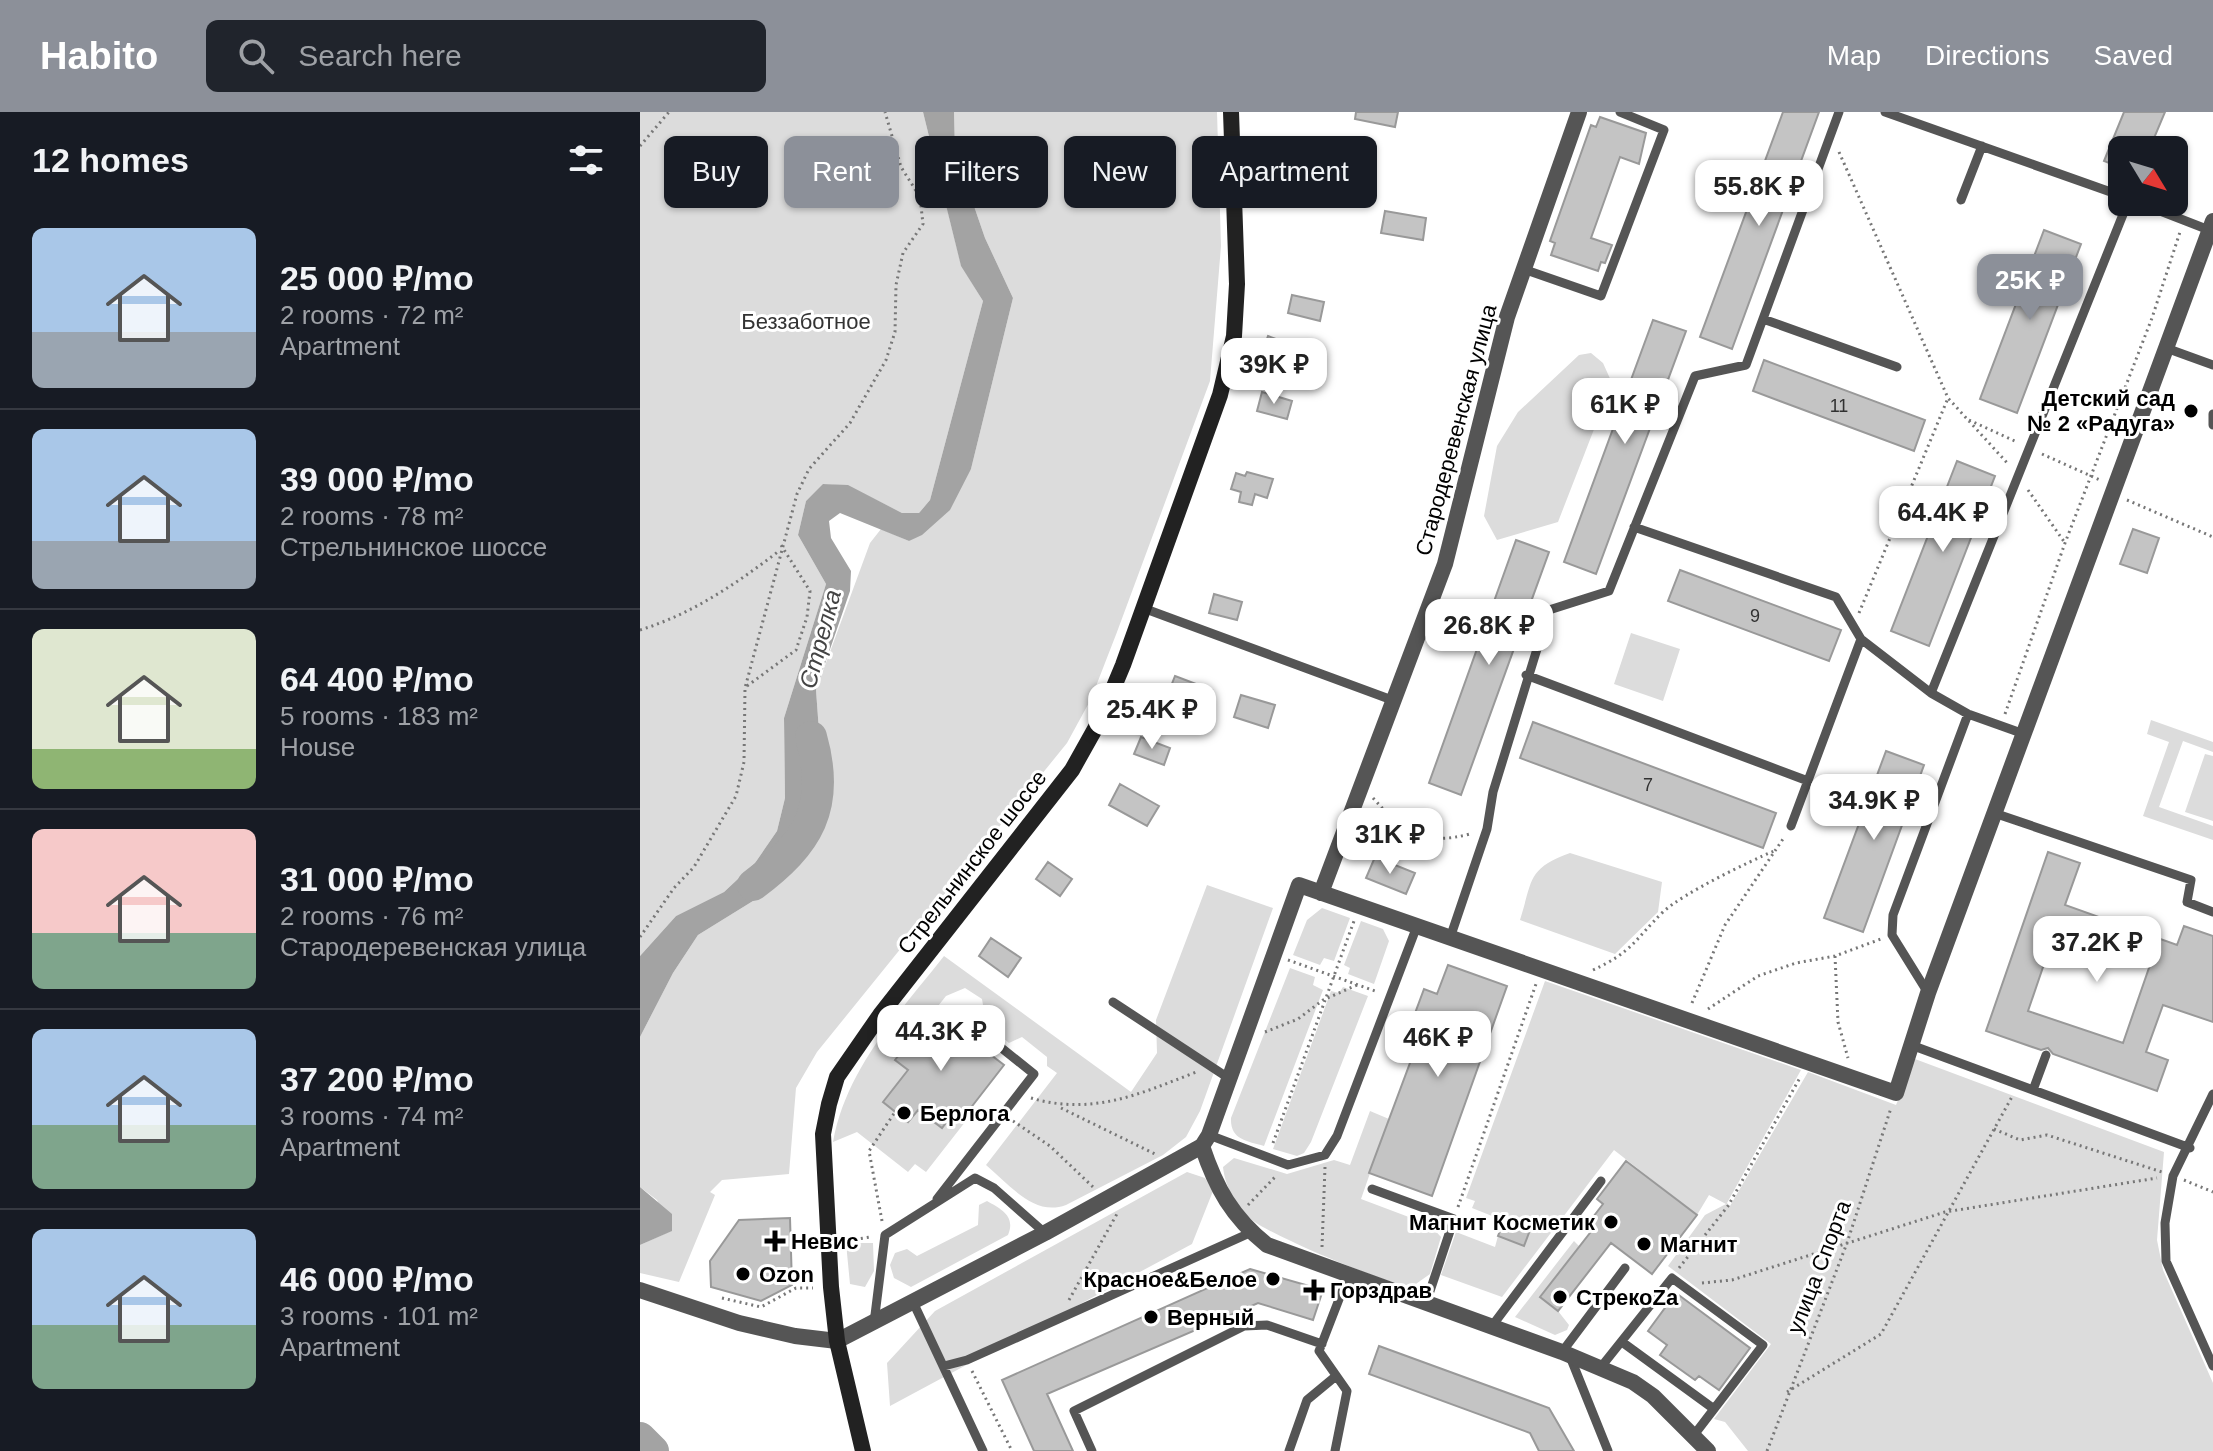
<!DOCTYPE html>
<html lang="en">
<head>
<meta charset="utf-8">
<style>
	body { margin:0; font-family:Helvetica,sans-serif; background:#20242c; color:#f1f3f6; height:100vh; display:flex; flex-direction:column; font-size:30px; white-space:nowrap }
	* { box-sizing:border-box; margin:0 }
	p { font-size:26px; color:#9ea1a6 }
	.icon { flex:none; width:44px; height:44px; fill:none; stroke:currentColor; stroke-width:2; stroke-linecap:round; stroke-linejoin:round }
	.map { position:relative; flex:1; overflow:hidden }
	.panel { display:flex; flex-direction:column; background:#171b24; width:640px }
	.panel>* { flex:none }
	.top-card { position:absolute; left:24px; top:24px; width:760px; height:72px; display:flex; gap:16px }
	.needle { width:52px; rotate:128deg }
	.controls { position:absolute; left:1468px; top:24px; display:grid; gap:16px }
	.controls a { display:grid; place-items:center; width:80px; height:80px; border-radius:12px; background:#171b24; box-shadow:0 2px 6px #0004; font-size:40px }
	.price { position:absolute; translate:-50% -68px; padding:0 18px; border-radius:16px; background:#fff; color:#222; font-size:26px; line-height:52px; filter:drop-shadow(0 2px 4px #0008) }
	.price::after { content:''; position:absolute; left:50%; top:48px; width:24px; height:18px; margin-left:-12px; background:inherit; clip-path:polygon(0 0,100% 0,50% 100%) }
	.price.on { background:#8c9099; color:#fff }
	ul { padding:0; list-style:none }
	li { display:flex; align-items:center; gap:24px; height:200px; padding:0 32px }
	li+li { border-top:2px solid #363941 }
	li span { display:grid; place-items:center; flex:none; width:224px; height:160px; border-radius:12px; color:#555 }
	li>.icon { margin-inline-start:auto }
	span .icon { width:96px; height:96px; fill:#fffc; stroke-width:1 }
	li b { font-size:34px }
	h2 { display:flex; justify-content:space-between; align-items:center; height:96px; padding:0 32px; font-size:34px }
	.chip { padding:0 28px; border-radius:12px; background:#171b24; box-shadow:0 2px 6px #0004; font-size:28px; line-height:72px }
	.chip.on { background:#8c9099; color:#fff }
	header { display:flex; align-items:center; gap:48px; box-sizing:border-box; height:112px; padding:0 40px; background:#8c9099; color:#fff }
	header strong { font-size:38px }
	nav { display:flex; gap:44px; margin-inline-start:auto; font-size:28px }
	.search { width:560px; height:72px; background:#20242c; display:flex; align-items:center; gap:20px; box-sizing:border-box; padding:0 28px; border-radius:12px; color:#9ea1a6; font-size:30px }
	main { display:flex; flex:1; min-height:0 }
	.map>svg:first-child { display:block }
	.green { fill:#dcdcdc }
	.water { fill:#a3a3a3 }
	.lines { fill:none; stroke-linecap:round; stroke-linejoin:round }
	.river { stroke:#a3a3a3; stroke-width:32 }
	.building { fill:#c4c4c4; stroke:#999; stroke-width:2; fill-rule:evenodd }
	.path { stroke:#777; stroke-width:3; stroke-dasharray:2 4; stroke-linecap:butt }
	.service { stroke:#555; stroke-width:9 }
	.minor { stroke:#555; stroke-width:16 }
	.secondary { stroke:#222; stroke-width:16 }
	.poi-dot { fill:#000; stroke:#fff; stroke-width:3 }
	.labels { text-anchor:middle; dominant-baseline:central; stroke-width:6; stroke-linejoin:round; paint-order:stroke }
	.number-label { font-size:18px; fill:#313131 }
	.park-label { font-size:22px; fill:#333; stroke:#fff }
	.poi-label { font-size:22px; font-weight:bold; fill:#000; stroke:#fff; text-anchor:start }
	.street-label { font-size:22px; fill:#000; stroke:#fff }
	.water-label { font-size:24px; font-style:italic; fill:#444; stroke:#fff }
</style>
</head>
<body>
<header>
<strong>Habito</strong>
<div class="search"><svg class="icon" aria-label="search" viewBox="0 0 24 24"><circle cx="10" cy="10" r="6"/><path d="M15 15l6 6"/></svg>Search here</div>
<nav><a>Map</a><a>Directions</a><a>Saved</a></nav>
</header>
<main>
<section class="panel">
<h2>12 homes<svg class="icon" aria-label="filters" viewBox="0 0 24 24"><path d="M4 7h16M4 17h16"/><circle cx="9" cy="7" r="2"/><circle cx="15" cy="17" r="2"/></svg></h2>
<ul>
<li><span style="background:linear-gradient(#a9c7e8 65%,#9aa5b1 0)"><svg class="icon" aria-label="home" viewBox="0 0 24 24"><path d="M3 11l9-7 9 7M6 9v11h12V9"/></svg></span><div><b>25 000 ₽/mo</b><p>2 rooms · 72 m²</p><p>Apartment</p></div></li>
<li><span style="background:linear-gradient(#a9c7e8 70%,#9aa5b1 0)"><svg class="icon" aria-label="home" viewBox="0 0 24 24"><path d="M3 11l9-7 9 7M6 9v11h12V9"/></svg></span><div><b>39 000 ₽/mo</b><p>2 rooms · 78 m²</p><p>Стрельнинское шоссе</p></div></li>
<li><span style="background:linear-gradient(#dfe7d0 75%,#8fb573 0)"><svg class="icon" aria-label="home" viewBox="0 0 24 24"><path d="M3 11l9-7 9 7M6 9v11h12V9"/></svg></span><div><b>64 400 ₽/mo</b><p>5 rooms · 183 m²</p><p>House</p></div></li>
<li><span style="background:linear-gradient(#f6c9c9 65%,#7fa58c 0)"><svg class="icon" aria-label="home" viewBox="0 0 24 24"><path d="M3 11l9-7 9 7M6 9v11h12V9"/></svg></span><div><b>31 000 ₽/mo</b><p>2 rooms · 76 m²</p><p>Стародеревенская улица</p></div></li>
<li><span style="background:linear-gradient(#a9c7e8 60%,#7fa58c 0)"><svg class="icon" aria-label="home" viewBox="0 0 24 24"><path d="M3 11l9-7 9 7M6 9v11h12V9"/></svg></span><div><b>37 200 ₽/mo</b><p>3 rooms · 74 m²</p><p>Apartment</p></div></li>
<li><span style="background:linear-gradient(#a9c7e8 60%,#7fa58c 0)"><svg class="icon" aria-label="home" viewBox="0 0 24 24"><path d="M3 11l9-7 9 7M6 9v11h12V9"/></svg></span><div><b>46 000 ₽/mo</b><p>3 rooms · 101 m²</p><p>Apartment</p></div></li>
</ul>
</section>
<div class="map">
<svg width="1573" height="1339" viewBox="0 0 1573 1339">
	<rect width="100%" height="100%" fill="#fff"/>
	<path class="green" d="M0 0H283L321 153 343 189 290 388 279 401H262L208 374 184 372 166 389 158 423 186 472 144 606 145 686 137 719 115 751 84 780 36 804 0 844Z
		M314 0H577L581 134 570 269 477 520 451 587 427 631 177 940 156 976 149 1062 82 1068 70 1080 75 1083 39 1170 0 1161V1133L31 1119 17 1088 0 1075V925L33 861 58 823 113 789 156 732 177 688 180 633 176 578 230 431 241 417 269 429 331 357 373 186 345 126 315 39Z
		M951 241 963 251 972 271 918 410 857 428 844 404 857 334 878 300 939 243Z
		M991 521 1040 537 1023 589 974 572Z
		M1511 608 1573 630V640L1543 629 1519 695 1573 714V728L1503 704 1529 630 1507 622Z
		M1565 642 1573 644V709L1545 700Z
		M930 741 1022 770 1018 800 975 842 880 808C893 767 887 757 930 741Z
		M567 773 633 796 560 999 546 1025 523 1043 426 1093C394 1105 370 1073 346 1053L417 961 407 954V945L382 925 369 931C352 917 345 909 342 887L325 876 306 884 256 947 268 958 278 998 301 1016 317 996 329 1005 286 1060 275 1052 268 1060 217 1020 193 1030C206 957 259 901 304 844L491 980 517 941 516 908Z
		M682 796 710 806 694 849 684 846 680 853 653 843 667 808Z
		M721 809 743 817 749 829 734 872 708 862 710 856 704 853Z
		M650 856 675 865 673 873 683 878 624 1034C607 1029 590 1028 591 1006Z
		M905 869 1161 958 1087 1091 1090 1094 1168 960 1256 993 1275 947 1524 1040 1517 1128 1523 1158 1573 1271V1339H1108L1085 1310 1074 1307 1131 1232 1028 1154 1065 1103 1086 1092 1069 1083 1057 1103 974 1038 862 1185 801 1163 816 1120 855 1135 858 1124 884 1133 890 1119 832 1096 835 1089 826 1086Z
		M703 875 728 884 671 1030 664 1041 657 1044 633 1037 691 879 699 881Z
		M730 999 749 1007 721 1087 790 1113 801 1125 790 1162 773 1174C754 1176 630 1123 612 1108 597 1096 585 1075 583 1055L594 1046 647 1062 694 1048 710 1053Z
		M547 1060 565 1066 573 1079 552 1132 250 1294 247 1251 295 1199Z
		M347 1089C361 1097 376 1104 368 1123L271 1175 254 1166 250 1153 255 1141 267 1137 277 1144 338 1113 339 1093Z
		M934 1129 939 1134 901 1185 918 1199 929 1213 927 1218 915 1223 875 1205Z
		M206 1131H233L234 1159 225 1175 210 1172Z"/>
	<path class="water" d="M283 0H314L315 39 345 126 373 186 331 357 310 398 282 423 269 429 200 401 189 409 191 426 211 459 210 479 176 578 180 633 177 688 156 732 113 789 58 823 33 861 0 925V844L36 804 84 780 115 751 137 719 145 686 144 606 186 472 158 423 166 389 183 372 208 373 262 401H279L290 388 343 189 321 154Z
		M0 1075 32 1102V1119L0 1133Z"/>
	<g class="lines">
		<path class="river" d="M113 773C168 732 191 695 171 625
			M0 1326 13 1339"/>
	</g>
	<path class="building" d="M716 0H758L755 15 715 7Z
		M1143 0H1179L1092 237 1060 225Z
		M1484 0H1525L1509 38H1482V56L1464 49Z
		M960 5 1006 21 999 52 980 45 951 126 972 133 965 151 961 150 958 159 911 143 915 131 910 129 951 13 956 15Z
		M690 47 734 56 730 78 686 69Z
		M745 99 786 106 783 128 741 121Z
		M1404 118 1441 132 1377 301 1340 287Z
		M652 183 684 190 680 209 648 201Z
		M1013 208 1046 219 956 462 924 450Z
		M628 224 647 231 641 251 621 244Z
		M1124 248 1285 308 1274 339 1113 279Z
		M622 280 652 289 647 307 617 299Z
		M1317 349 1355 364 1289 534 1251 519Z
		M607 360 633 367 627 386 615 382 612 393 599 390 601 380 591 377 596 361 605 364Z
		M1493 417 1519 426 1507 461 1480 452Z
		M876 428 909 440 821 683 789 671Z
		M1040 458 1201 518 1189 549 1028 489Z
		M574 482 602 490 597 508 569 501Z
		M535 564 572 578 563 601 526 587Z
		M601 583 635 593 628 616 594 605Z
		M893 610 1136 701 1123 736 880 646Z
		M501 625 530 636 524 653 494 642Z
		M1246 639 1284 653 1223 820 1184 806Z
		M480 672 519 694 507 714 469 693Z
		M1408 740 1440 751 1425 793 1537 833 1544 814 1573 824V910L1523 893 1506 940 1528 948 1517 979 1413 942 1408 936 1401 938 1346 919ZM1416 817 1511 850 1483 931 1388 899Z
		M735 745 775 761 766 782 726 766Z
		M408 750 432 767 420 784 396 767Z
		M351 826 381 846 368 865 339 844Z
		M808 853 867 874 792 1084 729 1061 783 916 771 912 784 877 797 882Z
		M294 899 305 907 306 918 317 917 364 953 326 1002 317 996 302 1016 278 998 268 1010 243 990 268 958 255 948Z
		M986 1049 1057 1103 1012 1162 971 1131 918 1199 900 1185 953 1117 947 1113 963 1092 957 1087Z
		M150 1106 152 1173 121 1189 71 1175 70 1149 99 1108Z
		M864 1109 890 1118 884 1134 858 1124Z
		M610 1157 683 1178 673 1208 618 1191 407 1282 433 1339H394L362 1268Z
		M1036 1181 1110 1236 1079 1278 1059 1264 1055 1268 1020 1243 1027 1233 1008 1219Z
		M739 1234 909 1296 934 1339H899L890 1321 729 1262Z"/>
	<g class="lines">
		<path class="path" d="M0 34 29 0
			M1199 40 1308 286 1369 353
			M1329 308 1377 330
			M1402 342 1460 368
			M1388 378 1425 431
			M1487 388 1573 425
			M1219 501 1308 286
			M0 518C52 502 96 472 139 439
			M107 574 156 538 167 505 170 479 141 433
			M1365 602 1425 431 1512 206 1540 120
			M733 686C763 720 785 734 830 722
			M0 825 34 776 54 755 96 684 104 650 105 576 157 382 169 357 210 311 246 248 255 220 256 173 263 141 283 112 280 85 261 55 245 0
			M1195 844 1198 910 1208 946
			M648 848 738 880
			M953 858C994 839 994 828 1024 799 1044 781 1108 750 1134 739
			M1052 891 1085 813 1145 724
			M1068 897 1118 864 1156 851 1195 844 1241 827
			M625 920 658 907 683 888 717 873
			M391 986C452 1004 500 982 556 960
			M421 996 515 1042
			M373 1009 410 1034 453 1075
			M1354 1017 1380 1028 1407 1023 1522 1060
			M633 1031 714 809
			M1544 1068 1573 1080
			M608 1093 636 1064
			M818 1095 896 872
			M242 1109 229 1039 255 1000
			M203 1129 231 1125
			M682 1135 685 1055
			M1039 1156 1088 1094 1161 964
			M1062 1171 1092 1168 1305 1100 1517 1066
			M82 1186 121 1195 156 1176H173
			M429 1188 478 1100
			M332 1259 372 1339
			M1147 1280 1241 1222 1373 983
			M1127 1339 1207 1131 1251 996"/>
		<path class="service" d="M1245 0 1482 84
			M1321 88 1342 34
			M1497 90 1569 118
			M883 157 961 184 1024 18 980 0
			M1123 207 1257 255
			M1526 236 1573 253
			M1573 302V313
			M994 415 1196 485 1221 527 1291 581 1328 602 1384 622
			M503 496 752 588
			M886 563 1168 669
			M1291 581 1488 90
			M1354 701 1551 768 1547 790 1573 800
			M1151 714 1221 527
			M810 826 847 717 853 680 909 498 969 479 1055 264 1106 253 1199 0
			M1288 881 1252 823 1253 803 1328 602
			M473 890 590 967
			M1271 933 1550 1036
			M1393 978 1406 943
			M1573 982 1533 1064 1525 1111 1526 1149 1573 1254
			M569 1023 648 1053 685 1043 697 1024 777 814
			M732 1077 814 1107 786 1191
			M297 1087 394 962 318 901 311 912
			M273 1190 343 1339
			M234 1211 245 1123 335 1066 354 1076 405 1121
			M852 1214 961 1069
			M982 1230 1074 1297
			M922 1240 985 1156
			M929 1242 968 1339
			M304 1254 327 1248 612 1120
			M961 1255 1032 1166 1123 1233 1054 1323
			M452 1339 434 1299 604 1214 627 1213 682 1232
			M649 1339 667 1288 696 1264
			M695 1339 707 1279 679 1239 708 1164"/>
		<path class="minor" d="M681 781 805 452 867 205 939 0
			M562 1034C576 1076 592 1105 627 1133L922 1240 993 1270 1013 1284 1068 1339
			M0 1178 99 1211 155 1224 197 1229 405 1121 562 1034 569 1023 659 773 1256 981 1288 881 1573 109"/>
		<path class="secondary" d="M223 1339 197 1229 191 1175 183 1022 189 992 197 965 240 903 432 658 460 608 483 553 580 283 594 224 597 172 591 0"/>
	</g>
	<g class="poi-dot">
		<circle cx="1551" cy="299" r="8"/>
		<circle cx="264" cy="1001" r="8"/>
		<circle cx="971" cy="1110" r="8"/>
		<path d="M131 1117h8v8h8v8h-8v8h-8v-8h-8v-8h8z"/>
		<circle cx="1004" cy="1132" r="8"/>
		<circle cx="103" cy="1162" r="8"/>
		<circle cx="633" cy="1167" r="8"/>
		<path d="M670 1166h8v8h8v8h-8v8h-8v-8h-8v-8h8z"/>
		<circle cx="920" cy="1185" r="8"/>
		<circle cx="511" cy="1205" r="8"/>
	</g>
	<g class="labels">
		<g class="number-label">
			<text x="1199" y="294">11</text>
			<text x="1115" y="504">9</text>
			<text x="1008" y="673">7</text>
		</g>
		<g class="park-label">
			<text x="166" y="209">Беззаботное</text>
		</g>
		<g class="poi-label">
			<text x="1535" y="286" text-anchor="end">Детский сад<tspan x="1535" dy="25">№ 2 «Радуга»</tspan></text>
			<text x="280" y="1001">Берлога</text>
			<text x="955" y="1110" text-anchor="end">Магнит Косметик</text>
			<text x="151" y="1129">Невис</text>
			<text x="1020" y="1132">Магнит</text>
			<text x="119" y="1162">Ozon</text>
			<text x="617" y="1167" text-anchor="end">Красное&amp;Белое</text>
			<text x="690" y="1178">Горздрав</text>
			<text x="936" y="1185">СтрекоZа</text>
			<text x="527" y="1205">Верный</text>
		</g>
		<g class="street-label">
			<text transform="translate(816 318) rotate(-75)">Стародеревенская улица</text>
			<text transform="translate(332 750) rotate(-52)">Стрельнинское шоссе</text>
			<text transform="translate(1179 1155) rotate(-69)">улица Спорта</text>
		</g>
		<g class="water-label">
			<text transform="translate(180 527) rotate(-75)">Стрелка</text>
		</g>
	</g>
</svg>
<div class="controls">
<a><svg class="needle" viewBox="-14 -14 28 28"><path d="M0-13l5 13h-10z" fill="#e53935"/><path d="M0 13l5-13h-10z" fill="#9ea1a6"/></svg></a>
</div>
<b class="price" style="left:1119px;top:116px">55.8K ₽</b>
<b class="price on" style="left:1390px;top:210px">25K ₽</b>
<b class="price" style="left:634px;top:294px">39K ₽</b>
<b class="price" style="left:985px;top:334px">61K ₽</b>
<b class="price" style="left:1303px;top:442px">64.4K ₽</b>
<b class="price" style="left:849px;top:555px">26.8K ₽</b>
<b class="price" style="left:512px;top:639px">25.4K ₽</b>
<b class="price" style="left:1234px;top:730px">34.9K ₽</b>
<b class="price" style="left:750px;top:764px">31K ₽</b>
<b class="price" style="left:1457px;top:872px">37.2K ₽</b>
<b class="price" style="left:301px;top:961px">44.3K ₽</b>
<b class="price" style="left:798px;top:967px">46K ₽</b>
<div class="top-card">
<a class="chip">Buy</a>
<a class="chip on">Rent</a>
<a class="chip">Filters</a>
<a class="chip">New</a>
<a class="chip">Apartment</a>
</div>
</div>
</main>
</body>
</html>
